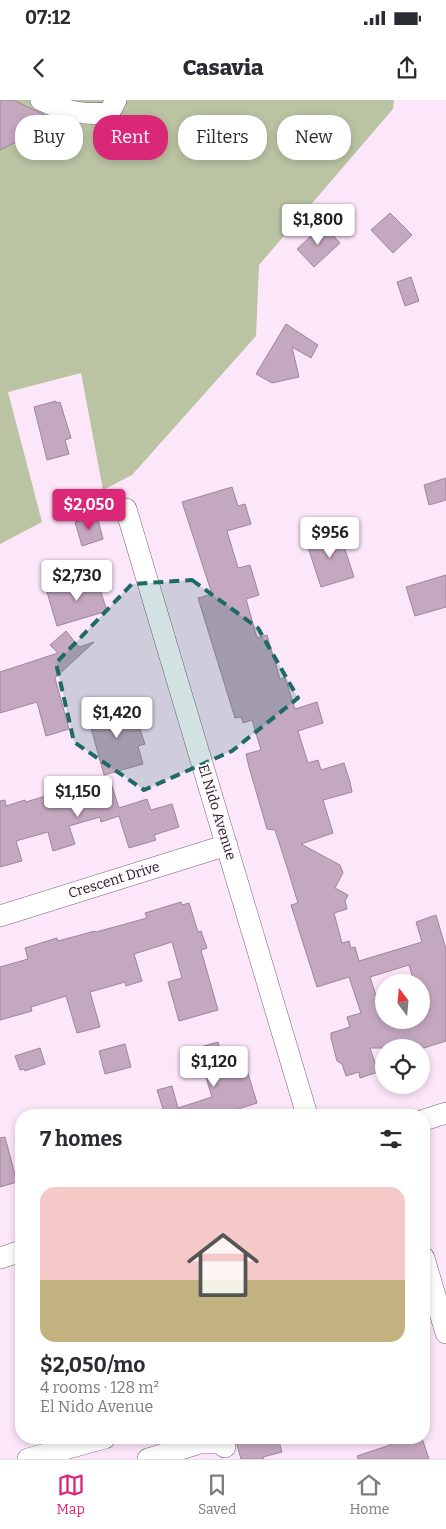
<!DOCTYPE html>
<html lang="en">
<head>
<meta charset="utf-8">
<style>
	body { margin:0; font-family:Bitter,serif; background:#f7f7f7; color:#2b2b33; height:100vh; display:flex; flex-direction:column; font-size:19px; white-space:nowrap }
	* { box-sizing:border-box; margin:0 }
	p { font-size:16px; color:#7c7c81 }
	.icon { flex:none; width:28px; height:28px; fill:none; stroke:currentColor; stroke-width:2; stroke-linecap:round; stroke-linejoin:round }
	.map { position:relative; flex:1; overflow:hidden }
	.panel { position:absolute; left:15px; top:1009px; width:415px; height:335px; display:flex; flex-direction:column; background:#fff; border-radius:20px; box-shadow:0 2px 8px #0003 }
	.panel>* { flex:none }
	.guide { position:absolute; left:15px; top:15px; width:416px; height:45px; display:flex; gap:10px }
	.needle { width:32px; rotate:344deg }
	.buttons { position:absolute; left:375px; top:874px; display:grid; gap:10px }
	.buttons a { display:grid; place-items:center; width:55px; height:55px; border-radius:50%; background:#fff; box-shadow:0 2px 8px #0003; font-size:25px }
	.price { position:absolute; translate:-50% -42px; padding:0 11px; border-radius:5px; background:#fff; color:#222; font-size:16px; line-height:32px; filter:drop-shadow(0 1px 2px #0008) }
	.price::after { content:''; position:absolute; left:50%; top:30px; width:15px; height:11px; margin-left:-8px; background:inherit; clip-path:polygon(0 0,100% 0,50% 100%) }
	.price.selected { background:#db2777; color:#fff }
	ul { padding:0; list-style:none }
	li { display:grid; align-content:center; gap:10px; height:265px; padding:0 25px }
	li+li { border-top:1px solid #e1e1e2 }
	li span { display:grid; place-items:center; height:155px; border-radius:15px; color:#555 }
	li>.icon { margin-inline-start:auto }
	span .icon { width:90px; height:90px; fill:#fffc; stroke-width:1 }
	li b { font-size:21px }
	h2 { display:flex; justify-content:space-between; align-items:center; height:60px; padding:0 25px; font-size:21px }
	.tag { padding:0 18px; border-radius:20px; background:#fff; box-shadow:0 2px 8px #0003; font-size:18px; line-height:45px }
	.tag.selected { background:#db2777; color:#fff }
	.status { display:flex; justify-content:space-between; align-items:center; height:35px; padding:0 25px; background:#fff; direction:ltr }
	.status svg { height:14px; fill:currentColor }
	header { display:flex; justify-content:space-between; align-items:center; height:65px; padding:0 25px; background:#fff; font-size:22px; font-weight:800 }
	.menu { display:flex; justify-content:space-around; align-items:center; height:70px; border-top:1px solid #e1e1e2; background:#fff; font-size:14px; color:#7c7c81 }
	.menu a { display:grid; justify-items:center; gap:2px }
	.menu .selected { color:#db2777 }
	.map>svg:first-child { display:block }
	.forest { fill:#bac4a3 }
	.building { fill:#c4a8c0; stroke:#9f859c; fill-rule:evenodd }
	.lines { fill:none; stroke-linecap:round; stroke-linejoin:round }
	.minor-casing { stroke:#7a6278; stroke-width:22 }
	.minor { stroke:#fff; stroke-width:21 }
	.marked { fill:#1d6a67; fill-opacity:0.2; stroke:#1d6a67; stroke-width:4; stroke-dasharray:10 6; stroke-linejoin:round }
	.labels { text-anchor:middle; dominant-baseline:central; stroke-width:4; stroke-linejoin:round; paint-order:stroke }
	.street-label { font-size:14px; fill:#261c25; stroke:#fff9fe }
</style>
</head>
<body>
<div class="status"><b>07:12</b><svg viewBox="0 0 49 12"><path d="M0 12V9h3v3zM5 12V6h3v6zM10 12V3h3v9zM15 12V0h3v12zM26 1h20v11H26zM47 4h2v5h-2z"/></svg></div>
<header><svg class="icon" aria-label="back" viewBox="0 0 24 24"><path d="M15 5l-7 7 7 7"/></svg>Casavia<svg class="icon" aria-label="share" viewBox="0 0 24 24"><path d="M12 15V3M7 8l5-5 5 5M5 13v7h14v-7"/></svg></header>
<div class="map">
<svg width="446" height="1359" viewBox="0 0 446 1359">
	<rect width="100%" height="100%" fill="#fce6f9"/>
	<path class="forest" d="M0 0H394L393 9 259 165 256 236 132 375 103 390 81 273 8 292 42 422 0 444Z"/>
	<path class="building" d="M0 0H13L53 19 52 44 14 43 0 50Z
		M390 113 412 135 393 153 371 130Z
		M323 125 340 143 314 167 297 149Z
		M411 177 419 201 405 206 397 182Z
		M286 224 318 245 311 258 292 247 299 277 272 283 256 274Z
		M56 301V303L60 302 71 338 65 340 69 354 47 360 34 307Z
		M446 378V400L429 405 424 385Z
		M232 387 238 406 245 404 251 424 227 431 238 468 250 465 259 495 246 499 257 538 267 535 280 579 285 577 295 609 317 602 323 623 298 631 308 663 318 660 321 670 344 663 350 682 352 692 323 700 333 733 301 744 340 765 343 773 335 788 348 795 345 801 347 809 334 813 342 843 349 841 351 848 355 847 359 861 422 842 416 822 436 815 446 849V941L424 948H370L378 972 360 978 359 972 346 976 342 964 337 961 331 938V933L350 927 347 917 361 913 349 877 317 887 291 805 298 803 287 767 275 730 267 729 249 667 246 654 261 650 252 620 243 623 241 617 235 618 198 498 212 494 182 402ZM409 865 414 882H421V920H384L370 877Z
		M97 416 103 439 82 446 75 422Z
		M339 431 354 477 321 487 306 441Z
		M446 475V507L415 516 406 487Z
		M96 477 107 511 57 526 47 492Z
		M66 531 79 547 94 542 55 578 69 629 46 636 37 602 0 613V572L58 553 50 545Z
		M131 604 145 644 138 646 143 664 104 675 88 617 99 614 98 612Z
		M109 677 119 708 147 699 151 710 172 704 179 727 154 735 156 740 129 748 119 716 101 722 100 717 69 726 75 744 53 751 48 732 16 741 22 761 0 767V701L5 700 6 706 25 700 26 702Z
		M181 802 182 805 189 803 198 832 201 831 207 848 201 850 218 910 179 921 168 882 182 878 172 842 134 854 142 881 126 886 125 882 90 892 100 927 77 933 66 896 31 907 32 911 0 920V867L28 859 25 848 57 838 58 841 95 831 96 832 147 818 145 813Z
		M218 942 227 972 246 967 257 1003 232 1011 234 1015H165L157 990 172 986 178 1008 212 997 197 948Z
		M125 944 131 967 105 974 99 951Z
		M40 948 45 964 25 971 24 969 20 970 15 956Z
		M5 1037 17 1082 0 1087V1038Z
		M235 1338H278L282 1352 263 1357 264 1359H241Z
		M391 1338H422L429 1359H358L357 1356 393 1344Z"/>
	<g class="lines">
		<defs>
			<path id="minor" d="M41 0C67 12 81 15 109 13L116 0
				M126 409 307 1015
				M0 816 227 745
				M424 1020 446 1013
				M0 1158 21 1151
				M424 1158 446 1233
				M28 1359 105 1338
				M148 1359 200 1343H219L225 1347"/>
		</defs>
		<use href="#minor" class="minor-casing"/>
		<use href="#minor" class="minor"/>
	</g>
	<path class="marked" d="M192 480 258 528 298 598 232 651 144 690 74 642 56 563 132 484Z"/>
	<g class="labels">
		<g class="street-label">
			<text transform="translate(217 712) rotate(73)">El Nido Avenue</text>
			<text transform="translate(114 780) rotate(-17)">Crescent Drive</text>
		</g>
	</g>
</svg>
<div class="buttons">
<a><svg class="needle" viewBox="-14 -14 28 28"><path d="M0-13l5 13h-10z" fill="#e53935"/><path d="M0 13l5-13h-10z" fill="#7c7c81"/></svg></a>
<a><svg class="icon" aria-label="locate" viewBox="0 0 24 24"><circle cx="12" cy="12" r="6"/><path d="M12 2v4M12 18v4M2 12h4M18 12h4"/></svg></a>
</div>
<b class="price" style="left:318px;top:146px">$1,800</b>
<b class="price selected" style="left:89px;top:431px">$2,050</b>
<b class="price" style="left:330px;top:459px">$956</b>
<b class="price" style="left:77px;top:502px">$2,730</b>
<b class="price" style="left:117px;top:639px">$1,420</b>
<b class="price" style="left:78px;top:718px">$1,150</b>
<b class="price" style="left:214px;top:988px">$1,120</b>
<div class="guide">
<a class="tag">Buy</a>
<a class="tag selected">Rent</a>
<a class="tag">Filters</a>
<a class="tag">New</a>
</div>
<section class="panel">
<h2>7 homes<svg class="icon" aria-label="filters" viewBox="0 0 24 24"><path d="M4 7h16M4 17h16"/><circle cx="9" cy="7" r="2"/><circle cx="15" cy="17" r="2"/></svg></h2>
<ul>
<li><span style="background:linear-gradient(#f6c9c9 60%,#c2b280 0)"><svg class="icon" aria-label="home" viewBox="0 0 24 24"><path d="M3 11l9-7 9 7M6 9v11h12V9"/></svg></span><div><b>$2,050/mo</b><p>4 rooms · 128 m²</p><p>El Nido Avenue</p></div></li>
</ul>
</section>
</div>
<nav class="menu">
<a class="selected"><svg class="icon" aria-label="map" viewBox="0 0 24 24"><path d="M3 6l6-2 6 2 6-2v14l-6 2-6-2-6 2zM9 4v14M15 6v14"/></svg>Map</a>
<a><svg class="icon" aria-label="saved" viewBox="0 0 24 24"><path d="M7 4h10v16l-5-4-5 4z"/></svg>Saved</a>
<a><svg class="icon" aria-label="home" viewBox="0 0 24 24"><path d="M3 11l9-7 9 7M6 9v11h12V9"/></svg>Home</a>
</nav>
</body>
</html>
